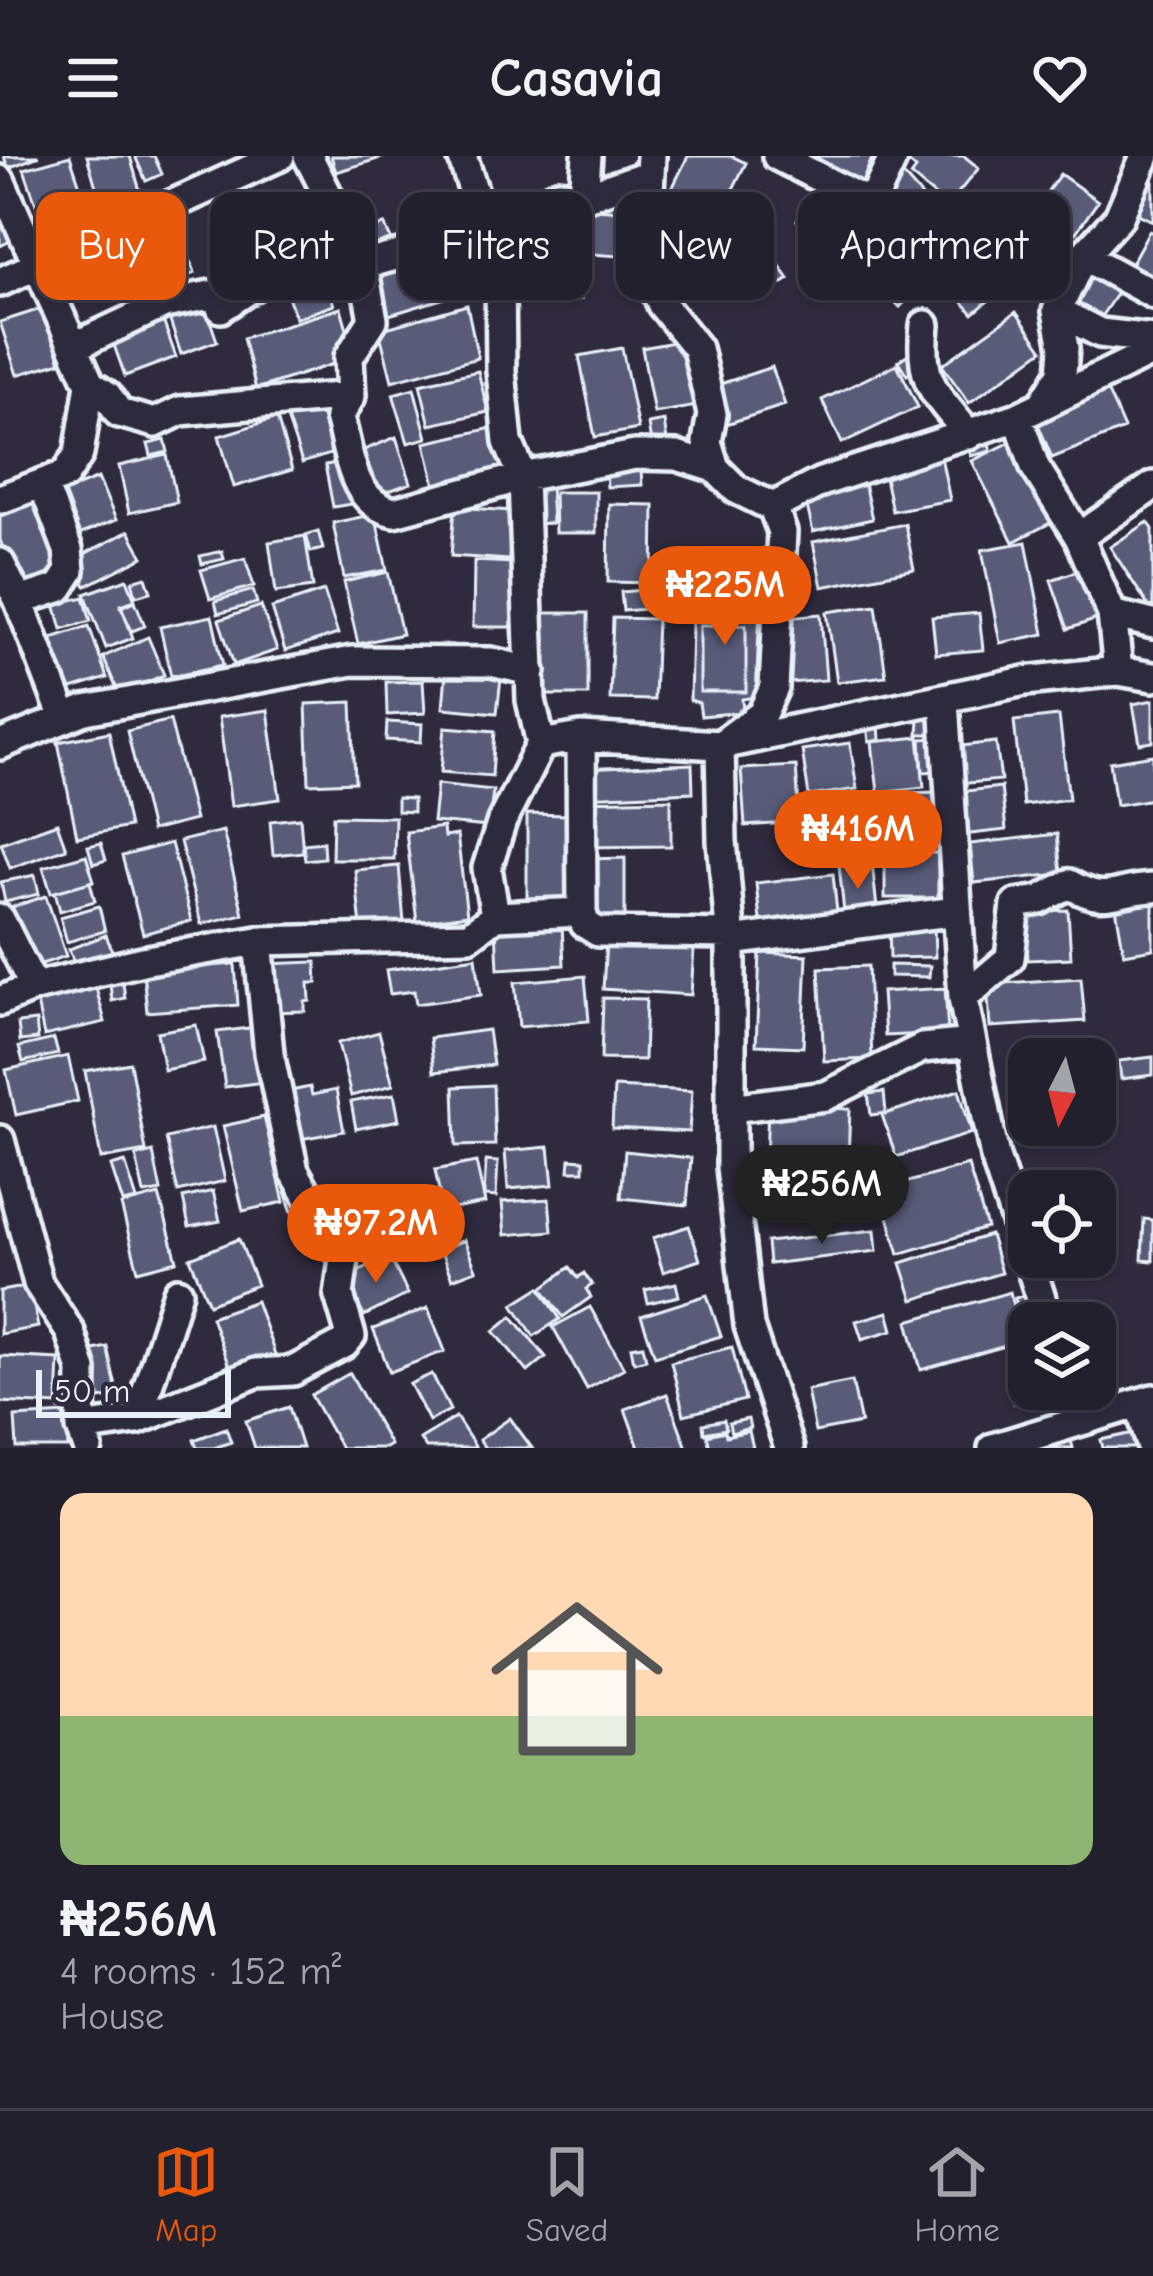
<!DOCTYPE html>
<html lang="en">
<head>
<meta charset="utf-8">
<style>
	body { margin:0; font-family:"Comic Neue",sans-serif; background:#2b2836; color:#f1f3f6; height:100vh; display:flex; flex-direction:column; font-size:45px; white-space:nowrap }
	* { box-sizing:border-box; margin:0 }
	p { font-size:39px; color:#a3a3aa }
	.icon { flex:none; width:66px; height:66px; fill:none; stroke:currentColor; stroke-width:2; stroke-linecap:round; stroke-linejoin:round }
	.map { position:relative; height:1292px; overflow:hidden }
	.details { display:flex; flex-direction:column; background:#23202e; flex:1 }
	.details>* { flex:none }
	.guide { position:absolute; left:36px; top:36px; width:1083px; height:108px; display:flex; gap:24px }
	.needle { width:78px; rotate:186deg }
	.fabs { position:absolute; left:1008px; top:882px; display:grid; gap:24px }
	.fabs a { display:grid; place-items:center; width:108px; height:108px; border-radius:24px; background:#23202e; box-shadow:0 3px 9px #0004,0 0 0 3px #403e4a; font-size:60px }
	.scale { position:absolute; left:36px; bottom:30px; width:195px; box-sizing:border-box; padding-left:12px; border:6px solid #e8f1f8; border-top:0; font-size:33px; line-height:42px; white-space:nowrap; color:#e8f1f8; -webkit-text-stroke:9px #2f2a3d; paint-order:stroke }
	.price { position:absolute; translate:-50% -102px; padding:0 27px; border-radius:42px; background:#ea580c; color:#fff; font-size:39px; line-height:78px; filter:drop-shadow(0 3px 6px #0008) }
	.price::after { content:''; position:absolute; left:50%; top:72px; width:36px; height:27px; margin-left:-18px; background:inherit; clip-path:polygon(0 0,100% 0,50% 100%) }
	.price.active { background:#222; color:#fff }
	ul { padding:0; list-style:none }
	li { display:grid; align-content:center; gap:24px; height:636px; padding:0 60px }
	li span { display:grid; place-items:center; height:372px; border-radius:24px; color:#555 }
	li>.icon { margin-inline-start:auto }
	span .icon { width:216px; height:216px; fill:#fffc; stroke-width:1 }
	li b { font-size:51px }
	.chip { padding:0 42px; border-radius:24px; background:#23202e; box-shadow:0 3px 9px #0004,0 0 0 3px #403e4a; font-size:42px; line-height:108px }
	.chip.active { background:#ea580c; color:#fff }
	header { display:flex; justify-content:space-between; align-items:center; height:156px; padding:0 60px; background:#23202e; font-size:54px; font-weight:700 }
	.menu { display:flex; justify-content:space-around; align-items:center; height:168px; border-top:3px solid #403e4a; background:#23202e; font-size:33px; color:#a3a3aa }
	.menu a { display:grid; justify-items:center; gap:6px }
	.menu .active { color:#ea580c }
	.map>svg:first-child { display:block }
	.building { fill:#595c79; stroke:#e8f1f8; stroke-width:3 }
	.lines { fill:none; stroke-linecap:round; stroke-linejoin:round }
	.minor-casing { stroke:#e8f1f8; stroke-width:36 }
	.minor { stroke:#2f2a3d; stroke-width:27 }
</style>
</head>
<body>
<header><svg class="icon" aria-label="menu" viewBox="0 0 24 24"><path d="M4 6h16M4 12h16M4 18h16"/></svg>Casavia<svg class="icon" aria-label="heart" viewBox="0 0 24 24"><path d="M12 20l-8-8c-3-5 5-10 8-4 3-6 11-1 8 4z"/></svg></header>
<div class="map">
<svg width="1153" height="1292" viewBox="0 0 1153 1292">
	<rect width="100%" height="100%" fill="#2f2a3d"/>
	<filter id="ink" filterUnits="userSpaceOnUse"><feTurbulence type="fractalNoise" baseFrequency=".00833" numOctaves="2"/><feDisplacementMap in="SourceGraphic" scale="24" xChannelSelector="R" yChannelSelector="G"/><feConvolveMatrix kernelMatrix="1 2 1 2 8 2 1 2 1" color-interpolation-filters="sRGB"/></filter>
	<g filter="url(#ink)">
		<path class="building" d="M4 0H39L8 12Z
			M70 0 85 45 40 60 24 13Z
			M87 0H130L140 35 100 45Z
			M135 0H154L162 18 146 25Z
			M331 0H387L336 16Z
			M688 0H731L746 7 705 89 656 65Z
			M790 0H873L860 31Z
			M911 0H964L979 12 947 50 911 20 916 13 907 5Z
			M1152 15 1153 16V65L1132 55Z
			M1060 18 1098 45 1041 126 1002 98Z
			M903 19 940 61 906 90 869 48Z
			M816 27 845 43 825 79 797 64Z
			M497 34H522V56H496Z
			M540 49 636 56 632 101 536 94Z
			M861 53 904 102 870 131 827 82Z
			M0 58 14 83 0 90Z
			M384 68 391 83 371 92 364 77Z
			M1149 75 1153 77V129L1127 115Z
			M180 77 195 117 125 144 109 104Z
			M954 80 1001 134 973 158 926 104Z
			M455 90 468 135 389 159 376 114Z
			M771 97 789 123 762 141 745 114Z
			M916 99 933 116 900 151 882 133Z
			M317 102 334 149 296 162 279 116Z
			M1087 109 1121 131 1096 168 1062 146Z
			M566 119 567 143 530 145V120Z
			M577 119 581 143 574 144 570 120Z
			M203 144 217 185 181 198 167 156Z
			M467 149 478 202 392 225 379 174Z
			M44 152 61 206 17 219 0 166Z
			M341 152 355 201 256 233 243 182Z
			M1016 156 1043 194 969 247 942 209Z
			M161 159 176 201 125 220 110 178Z
			M684 184 697 250 654 257 642 192Z
			M622 192 638 273 595 281 579 200Z
			M908 198 917 212 907 219 898 205Z
			M897 208 918 251 842 287 822 244Z
			M772 211 785 249 723 269 711 231Z
			M478 215 488 256 430 269 420 228Z
			M414 232 427 282 408 287 393 238Z
			M1107 234 1124 273 1052 302 1036 263Z
			M324 246 340 295 302 307 286 259Z
			M277 262 292 314 234 331 219 280Z
			M664 265 667 285 651 287 648 268Z
			M492 272 502 314 435 329 425 287Z
			M396 281 411 327 369 342 354 298Z
			M987 281 991 295 971 300 967 287Z
			M165 284 168 296 151 300 148 288Z
			M1011 286 1052 366 1013 386 972 305Z
			M167 299 177 346 129 357 119 310Z
			M941 301 950 344 892 355 883 312Z
			M349 305 357 347 333 351 325 309Z
			M641 314 642 329 607 331 606 315Z
			M98 322 116 364 71 382 54 340Z
			M863 323 872 363 813 376 804 337Z
			M532 327H550L552 367 534 368Z
			M554 336H596V377H555Z
			M36 341 66 419 20 436 0 384V354Z
			M609 348 654 349 653 427 608 426Z
			M455 351 512 355 509 404 451 400Z
			M375 358 387 414 344 422 333 367Z
			M1148 366 1153 373V457L1110 391Z
			M905 368 914 413 822 431 813 386Z
			M129 375 143 401 86 430 73 404Z
			M318 375 323 393 311 396 306 379Z
			M305 380 313 431 276 436 269 386Z
			M1026 386 1044 478 1000 487 982 394Z
			M222 395 224 403 202 408 200 400Z
			M245 402 254 430 210 443 201 414Z
			M474 405 513 407 512 471H473Z
			M1086 412 1103 461 1068 473 1051 424Z
			M388 416 402 478 358 488 344 426Z
			M146 421 151 436 136 440 132 425Z
			M127 423 135 444 121 449 133 482 106 492 85 438Z
			M761 429 756 541 742 543 743 556 701 560 699 547 690 544 693 432Z
			M675 431 677 450 623 455 621 436Z
			M253 434 257 447 218 458 215 445Z
			M324 435 338 478 285 495 272 452Z
			M84 441 91 465 62 473 55 448Z
			M135 445 145 470 132 475 121 451Z
			M876 449 886 520 837 526 827 456Z
			M261 450 277 494 234 509 219 464Z
			M541 457H588V539H541Z
			M979 457 983 494 936 498 932 461Z
			M821 458 826 524 790 527 785 461Z
			M212 460 223 509 171 520 160 471Z
			M613 462 657 463 654 544 610 543Z
			M700 469H746V536H700Z
			M89 470 107 522 62 536 45 484Z
			M148 481 164 519 119 538 103 501Z
			M446 517 501 522 497 557 443 552Z
			M423 525 425 557 387 559 386 526Z
			M1153 544V586L1140 588 1133 548Z
			M352 546 355 626 309 628 306 548Z
			M268 554 280 643 231 650 219 561Z
			M1059 560 1069 643 1023 649 1014 565Z
			M919 562 934 563V578H918Z
			M170 564 195 664 151 675 127 575Z
			M387 566 422 568 421 586 386 584Z
			M879 568 880 584 869 586 867 569Z
			M445 571 495 575 492 620 441 616Z
			M109 576 129 671 77 681 58 586Z
			M919 581 924 631 878 636 872 586Z
			M936 582 938 615 923 616 921 583Z
			M996 586 1001 624 957 628 953 591Z
			M850 587 857 633 809 640 802 594Z
			M1153 599V643L1116 649 1110 606Z
			M692 608 693 636 584 641 583 613Z
			M796 610 800 666 745 670 741 613Z
			M437 628 493 634 489 671 433 666Z
			M1001 631 1006 674 962 679 957 636Z
			M935 636 937 684 881 686 880 638Z
			M855 639 858 656 813 661 811 644Z
			M397 642 413 643V656L397 655Z
			M671 643V690L583 691 582 645Z
			M527 658 570 659 569 753H527Z
			M867 658 871 695 817 700 813 664Z
			M333 660 395 661 394 703H332Z
			M300 662 303 696 273 699 270 665Z
			M57 667 66 692 10 712 1 687Z
			M443 671 444 681 457 679 467 759 417 766 406 676Z
			M223 675 243 758 201 768 180 685Z
			M1057 678 1061 718 974 727 970 688Z
			M323 686 324 702 305 704 303 688Z
			M101 687 106 704 93 708 88 690Z
			M171 687 191 765 143 778 122 700Z
			M885 697H938V742H885Z
			M86 699 94 725 51 737 43 711Z
			M625 702V762L586 761V703Z
			M872 706 878 762 845 766 839 709Z
			M399 710 404 767 361 771 355 714Z
			M833 718 838 766 761 774 756 727Z
			M35 719 39 738 5 746 1 726Z
			M90 726 95 745 60 755 55 736Z
			M46 740 66 800 26 813 6 753Z
			M1153 746V793L1124 798 1116 752Z
			M99 750 105 775 67 786 60 761Z
			M1068 754 1071 802 1028 804 1025 756Z
			M562 769 564 809 498 813 496 772Z
			M934 769 935 801 890 802 889 771Z
			M106 779 113 797 76 811 69 793Z
			M606 786 694 792 691 839 603 833Z
			M760 797 807 799 803 891 756 889Z
			M476 801 481 839 416 848 414 835 390 838 386 814Z
			M316 806 317 827H309L310 845 305 846V855L266 856 264 808Z
			M235 808 238 849 147 856 143 815Z
			M890 809 930 810 929 821 890 820Z
			M868 810 872 903 824 905 819 812Z
			M122 819 125 842 112 845 109 820Z
			M585 820 589 865 519 871 515 826Z
			M1081 822 1085 865 990 871 987 828Z
			M95 828 105 866 44 880 36 842Z
			M945 832 948 877 885 880 882 836Z
			M603 842 646 843 644 904 601 903Z
			M36 865 38 883 20 885 18 867Z
			M196 869 204 906 164 914 157 876Z
			M257 871 264 926 225 931 217 876Z
			M488 874 493 909 434 916 430 882Z
			M379 876 393 929 351 940 338 887Z
			M54 883 58 898 23 906 19 891Z
			M68 900 78 945 16 959 6 914Z
			M1153 901V919L1121 923 1119 905Z
			M130 907 146 995 101 1003 85 915Z
			M493 929 495 989 456 990 454 931Z
			M310 931 312 939 336 934 344 975 295 984 286 936Z
			M614 931 692 935 689 976 612 972Z
			M959 934 972 977 896 1001 882 959Z
			M884 936 886 957 871 959 868 938Z
			M394 938 399 964 356 973 351 946Z
			M768 950 850 953 848 1005 766 1003Z
			M264 961 284 1046 243 1055 223 970Z
			M213 971 225 1025 178 1036 166 982Z
			M549 991 553 1029 508 1033 505 995Z
			M625 995 691 1002 687 1049 621 1042Z
			M153 996 161 1035 144 1038 136 1000Z
			M570 1003 584 1004V1015H569Z
			M486 1005 498 1006 496 1041 484 1040Z
			M125 1006 137 1044 123 1047 111 1010Z
			M476 1006 485 1047 443 1055 435 1014Z
			M831 1009 875 1012 873 1041 829 1038Z
			M968 1009 987 1072 899 1098 880 1034Z
			M296 1032 303 1052 292 1056 285 1036Z
			M213 1035 220 1065 189 1071 183 1042Z
			M159 1039 177 1105 138 1115 121 1049Z
			M549 1043 552 1075 505 1079 502 1046Z
			M1144 1063 1153 1064V1105L1142 1104Z
			M689 1070 700 1104 663 1116 653 1082Z
			M875 1074 877 1095 769 1108 767 1086Z
			M990 1079 1001 1117 913 1144 901 1107Z
			M239 1083 257 1129 209 1148 190 1102Z
			M464 1084 476 1114 452 1123 440 1094Z
			M389 1100 408 1138 364 1160 344 1122Z
			M570 1111 578 1122 584 1117 592 1129 586 1133 591 1141 563 1161 542 1132Z
			M676 1127 679 1140 648 1147 645 1134Z
			M30 1130 38 1171 0 1178V1135Z
			M540 1131 560 1163 534 1180 513 1148Z
			M1010 1136 1023 1185 921 1214 908 1165Z
			M1028 1138 1036 1167H1029V1173L1024 1174 1015 1142Z
			M707 1139 721 1180 655 1200 641 1160Z
			M256 1145 276 1201 231 1216 211 1161Z
			M590 1151 624 1212 587 1233 553 1171Z
			M428 1152 445 1195 390 1216 373 1173Z
			M888 1156 893 1174 862 1183 856 1165Z
			M512 1160 546 1201 528 1216 494 1175Z
			M643 1189 646 1203 634 1206 631 1191Z
			M107 1191 118 1239 100 1243 89 1195Z
			M732 1191 745 1244 684 1259 671 1206Z
			M1029 1196V1233H1044L1046 1244 1014 1247 1013 1231 1021 1230 1018 1197Z
			M0 1200 59 1203 57 1249 0 1246Z
			M350 1217 390 1289 385 1292H341L311 1239Z
			M432 1218 450 1254 429 1265 410 1228Z
			M852 1225 861 1267 815 1276 807 1234Z
			M61 1230 77 1231 76 1255 60 1254Z
			M667 1238 687 1292H639L625 1253Z
			M289 1251 302 1292H255L246 1265Z
			M66 1258 68 1292H17L15 1261Z
			M456 1261 476 1292H426L420 1283Z
			M510 1262 532 1292H485L479 1284Z
			M748 1263 750 1272 731 1277 729 1267Z
			M724 1264 726 1273 704 1277 703 1268Z
			M226 1272 231 1286 214 1292H197L194 1284Z
			M725 1275 726 1280 749 1275 753 1292H710L707 1279Z
			M1138 1276 1141 1292H1103L1101 1284Z
			M1071 1284 1073 1292H1019Z"/>
		<g class="lines">
			<defs>
				<path id="minor" d="M308 0 337 57 357 112 363 109 373 164 349 201 351 240 339 261C350 298 351 347 394 356L523 321 635 299 677 300 715 312 736 333 773 351 782 376 774 532 762 558 720 589 722 685 731 785V1011L749 1170 789 1292
					M462 0 500 116 501 215 508 286 523 321 531 544 541 588 502 665 487 712 495 760
					M651 0 645 109 662 149 697 192 712 258 707 286 715 312
					M777 0 863 44 876 38 894 0
					M0 24 90 228 79 298 65 319 0 343
					M584 41 587 0
					M1083 100 1153 138
					M363 109 487 75 559 38 584 41 650 18
					M0 126 280 0
					M1057 155 1100 177 1153 183
					M925 169C919 228 934 235 969 279
					M75 190 164 148 216 138 221 152C262 125 278 110 328 97
					M90 228 107 239 119 257 155 267 180 255 351 240
					M1042 249 1062 217 1064 192 1057 155 1083 100 1119 61 1145 0
					M1018 261 1035 311 1079 381 1112 458 1118 515
					M773 351 821 326 1018 261 1153 195
					M1079 381 1153 330
					M0 407 19 445 64 562
					M19 445 59 432 70 415 68 394 43 328
					M1112 458 1153 468
					M944 545 963 842 995 1001 1049 1167
					M581 581 582 756
					M541 588 581 581 720 589 1025 525 1118 515 1153 521
					M0 589 85 554 352 505 491 506 531 515
					M0 763 34 831
					M731 785 956 755
					M963 842 1010 802 1016 748 1040 744 1069 728C1108 751 1114 733 1153 732
					M0 845 34 831 142 805 258 785 469 780 495 760 582 756 585 768 598 776 731 778
					M731 952 826 940 922 892 971 887
					M0 984 38 1127 70 1176 82 1214 81 1272 88 1292
					M1069 1233 1078 1265
					M1139 1247 1152 1292
					M137 1264 178 1136
					M81 1272 137 1264 256 1217 293 1215 344 1188 351 1180 339 1139 344 1103 294 1015 269 897 258 785
					M993 1292 1153 1243"/>
			</defs>
			<use href="#minor" class="minor-casing"/>
			<use href="#minor" class="minor"/>
		</g>
	</g>
</svg>
<div class="fabs">
<a><svg class="needle" viewBox="-14 -14 28 28"><path d="M0-13l5 13h-10z" fill="#e53935"/><path d="M0 13l5-13h-10z" fill="#a3a3aa"/></svg></a>
<a><svg class="icon" aria-label="locate" viewBox="0 0 24 24"><circle cx="12" cy="12" r="6"/><path d="M12 2v4M12 18v4M2 12h4M18 12h4"/></svg></a>
<a><svg class="icon" aria-label="layers" viewBox="0 0 24 24"><path d="M12 4l9 5-9 5-9-5zM3 14l9 5 9-5"/></svg></a>
</div>
<div class="scale">50 m</div>
<b class="price" style="left:725px;top:492px">₦225M</b>
<b class="price" style="left:858px;top:736px">₦416M</b>
<b class="price active" style="left:822px;top:1091px">₦256M</b>
<b class="price" style="left:376px;top:1130px">₦97.2M</b>
<div class="guide">
<a class="chip active">Buy</a>
<a class="chip">Rent</a>
<a class="chip">Filters</a>
<a class="chip">New</a>
<a class="chip">Apartment</a>
</div>
</div>
<section class="details">
<ul>
<li><span style="background:linear-gradient(#ffd9b3 60%,#8fb573 0)"><svg class="icon" aria-label="home" viewBox="0 0 24 24"><path d="M3 11l9-7 9 7M6 9v11h12V9"/></svg></span><div><b>₦256M</b><p>4 rooms · 152 m²</p><p>House</p></div></li>
</ul>
</section>
<nav class="menu">
<a class="active"><svg class="icon" aria-label="map" viewBox="0 0 24 24"><path d="M3 6l6-2 6 2 6-2v14l-6 2-6-2-6 2zM9 4v14M15 6v14"/></svg>Map</a>
<a><svg class="icon" aria-label="saved" viewBox="0 0 24 24"><path d="M7 4h10v16l-5-4-5 4z"/></svg>Saved</a>
<a><svg class="icon" aria-label="home" viewBox="0 0 24 24"><path d="M3 11l9-7 9 7M6 9v11h12V9"/></svg>Home</a>
</nav>
</body>
</html>
